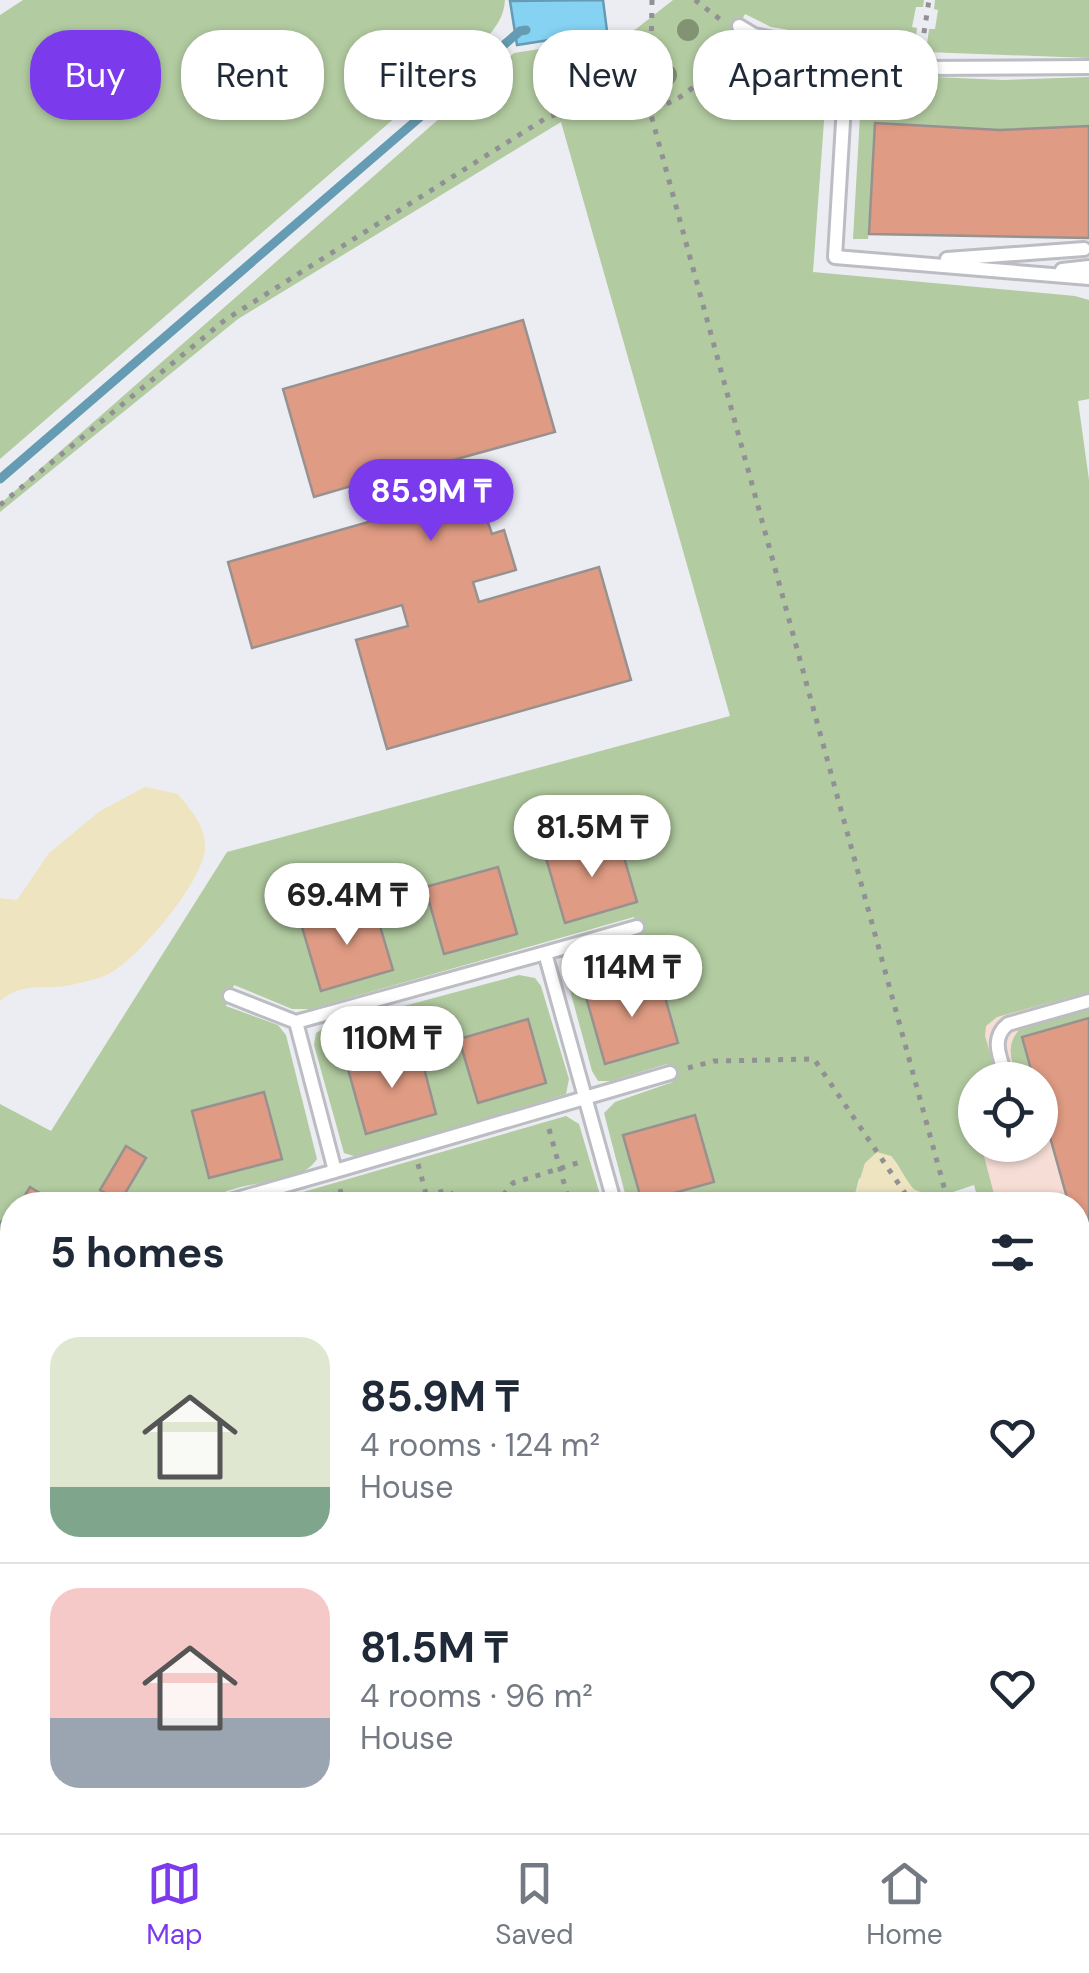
<!DOCTYPE html>
<html lang="en">
<head>
<meta charset="utf-8">
<style>
	body { margin:0; font-family:"DM Sans",sans-serif; background:#f2f2f3; color:#1f2937; height:100vh; display:flex; flex-direction:column; font-size:38px; white-space:nowrap }
	* { box-sizing:border-box; margin:0 }
	p { font-size:32px; color:#747a83 }
	.icon { flex:none; width:55px; height:55px; fill:none; stroke:currentColor; stroke-width:2; stroke-linecap:round; stroke-linejoin:round }
	.map { position:relative; flex:1; overflow:hidden }
	.drawer { position:absolute; left:0px; top:1192px; width:1090px; height:642px; display:flex; flex-direction:column; background:#fff; border-radius:40px 40px 0 0; box-shadow:0 2px 8px #0004 }
	.drawer>* { flex:none }
	.top-card { position:absolute; left:30px; top:30px; width:1030px; height:90px; display:flex; gap:20px }
	.fabs { position:absolute; left:958px; top:1062px; display:grid; gap:20px }
	.fabs a { display:grid; place-items:center; width:100px; height:100px; border-radius:50%; background:#fff; box-shadow:0 2px 8px #0004; font-size:50px }
	.price { position:absolute; translate:-50% -85px; padding:0 22px; border-radius:35px; background:#fff; color:#222; font-size:32px; line-height:65px; filter:drop-shadow(0 2px 5px #0008) }
	.price::after { content:''; position:absolute; left:50%; top:60px; width:30px; height:22px; margin-left:-15px; background:inherit; clip-path:polygon(0 0,100% 0,50% 100%) }
	.price.selected { background:#7c3aed; color:#fff }
	ul { padding:0; list-style:none }
	li { display:flex; align-items:center; gap:30px; height:250px; padding:0 50px }
	li+li { border-top:2px solid #e0e1e3 }
	li span { display:grid; place-items:center; flex:none; width:280px; height:200px; border-radius:30px; color:#555 }
	li>.icon { margin-inline-start:auto }
	span .icon { width:120px; height:120px; fill:#fffc; stroke-width:1 }
	li b { font-size:42px }
	h2 { display:flex; justify-content:space-between; align-items:center; height:120px; padding:0 50px; font-size:42px }
	.chip { padding:0 35px; border-radius:40px; background:#fff; box-shadow:0 2px 8px #0004; font-size:35px; line-height:90px }
	.chip.selected { background:#7c3aed; color:#fff }
	.dock { display:flex; justify-content:space-around; align-items:center; height:140px; border-top:2px solid #e0e1e3; background:#fff; font-size:28px; color:#747a83 }
	.dock a { display:grid; justify-items:center; gap:5px }
	.dock .selected { color:#7c3aed }
	.map>svg:first-child { display:block }
	.education { fill:#f6ddd5; fill-rule:evenodd }
	.green { fill:#b2cba0 }
	.sand { fill:#eee4bf }
	.water { fill:#85d2f2; stroke:#669cb3; stroke-width:2.5 }
	.lines { fill:none; stroke-linecap:round; stroke-linejoin:round }
	.stream { stroke:#669cb3; stroke-width:9 }
	.building { fill:#df9b83; stroke:#97918f; stroke-width:2.5 }
	.service-casing { stroke:#bcbdc2; stroke-width:18 }
	.minor-casing { stroke:#bcbdc2; stroke-width:30 }
	.path { stroke:#919195; stroke-width:5; stroke-dasharray:5 8; stroke-linecap:butt }
	.service { stroke:#fff; stroke-width:12 }
	.minor { stroke:#fff; stroke-width:25 }
	.tree { fill:#829373 }
</style>
</head>
<body>
<div class="map">
<svg width="1089" height="1833" viewBox="0 0 1089 1833">
	<rect width="100%" height="100%" fill="#ecedf3"/>
	<path class="education" d="M1089 949V1711L1078 1714V1205H980L923 999ZM975 1080H1040V1145H975Z"/>
	<path class="green" d="M23 0H505C504 17 496 27 485 40L0 459V15Z
		M673 0H924L923 7H916L912 27 917 28 914 51 771 27 745 14 733 37C759 51 816 53 827 80L813 272 1075 296 1089 300V399L1078 401 1089 480V992L997 1017 986 1026 985 1036 998 1080H975V1110L972 1111 975 1145H981L995 1198 979 1203 974 1185C954 1191 926 1206 910 1185 903 1175 899 1165 891 1156L859 1179 852 1205H628L604 1113 615 1102 673 1082 667 1064 611 1081H598L592 1071 565 972 575 958 640 938 634 917 310 1009H292L234 985 226 1006 278 1025 286 1035 317 1159C296 1191 232 1175 206 1205H12V1428L0 1421V1104L51 1131 227 852 730 716 561 122 238 319 0 512V504L514 53 603 39 636 29Z
		M935 0H1089V58L926 52 929 29H935L938 10 934 9Z
		M890 75 1003 80 1089 77V126L1000 130 875 124 868 239H853L861 98 870 81Z
		M519 975 535 978 541 986 569 1079 566 1094 357 1157 344 1153 314 1045 316 1033 326 1027Z
		M1089 1009V1018L1022 1037 1034 1080H1017C1012 1061 1005 1046 1019 1030Z
		M566 1116 579 1124 603 1205H258Z
		M1078 1268 1089 1283V1740L1078 1743Z
		M0 1550 12 1557V1822H413L418 1833H0Z"/>
	<path class="sand" d="M145 787 178 794C190 809 206 826 205 848 204 881 133 967 102 977 91 980 77 984 65 986 40 989 20 983 0 1001V898L17 900 49 853 100 811Z
		M877 1152 891 1156 913 1189 933 1197 929 1205H852L865 1163Z"/>
	<path class="water" d="M603 0 607 31 517 45 510 1Z"/>
	<g class="lines">
		<path class="stream" d="M0 479 520 31 526 30"/>
	</g>
	<path class="building" d="M875 123 1000 130 1089 126V238L869 234Z
		M523 320 555 432 435 465 444 494 490 481 500 516 487 520 492 534 504 530 516 570 473 582 479 602 599 567 631 680 387 749 356 640 408 626 402 605 252 648 228 562 386 517 375 479 314 497 283 389Z
		M618 837 637 902 565 923 546 858Z
		M498 867 517 934 444 954 425 887Z
		M374 906 393 970 321 991 302 927Z
		M659 976 678 1043 605 1064 586 997Z
		M1089 1018V1244L1081 1246 1078 1205H1069L1040 1101V1080H1034L1022 1037Z
		M528 1019 546 1083 478 1103 459 1039Z
		M419 1049 436 1114 366 1134 348 1069Z
		M264 1092 282 1159 209 1178 192 1111Z
		M695 1115 714 1182 642 1202 623 1135Z
		M126 1146 146 1158 120 1202 100 1190Z
		M30 1187 53 1201 51 1205H19Z"/>
	<g class="lines">
		<defs>
			<path id="service" d="M739 26 754 35 919 68 1089 67
				M847 54 835 257 1089 278
				M947 259 1084 249
				M1062 270 1089 267
				M545 953 637 927
				M230 996 296 1022 545 953 615 1205
				M296 1022 335 1171 670 1073
				M1007 1080C1001 1059 989 1039 1008 1024L1089 1001
				M216 1205 335 1171
				M1078 1256 1089 1270
				M0 1483 12 1500"/>
			<path id="minor" d="M0 1501 12 1507
				M1078 1768 1089 1765
				M522 1822 538 1833
				M833 1833 877 1822"/>
		</defs>
		<use href="#service" class="service-casing"/>
		<use href="#minor" class="minor-casing"/>
		<path class="path" d="M652 0 650 111 949 1205
			M695 0 721 20
			M922 46 929 0
			M0 505 225 320 546 118C596 97 643 129 691 89 709 73 718 58 722 35
			M688 1068 714 1061 814 1059 913 1205
			M549 1129 570 1205
			M418 1164 429 1205
			M340 1189 344 1205
			M426 1196 447 1190 467 1205
			M128 1205 139 1199 142 1205
			M495 1205 513 1183 584 1161
			M0 1224 12 1216
			M1078 1500 1089 1497
			M1078 1641 1089 1638
			M0 1670 12 1673
			M12 1833 20 1822"/>
		<use href="#service" class="service"/>
		<use href="#minor" class="minor"/>
	</g>
	<g class="tree">
		<circle cx="688" cy="30" r="11"/>
		<circle cx="621" cy="62" r="11"/>
		<circle cx="666" cy="75" r="11"/>
	</g>
</svg>
<div class="fabs">
<a><svg class="icon" aria-label="locate" viewBox="0 0 24 24"><circle cx="12" cy="12" r="6"/><path d="M12 2v4M12 18v4M2 12h4M18 12h4"/></svg></a>
</div>
<b class="price selected" style="left:431px;top:544px">85.9M ₸</b>
<b class="price" style="left:592px;top:880px">81.5M ₸</b>
<b class="price" style="left:347px;top:948px">69.4M ₸</b>
<b class="price" style="left:632px;top:1020px">114M ₸</b>
<b class="price" style="left:392px;top:1091px">110M ₸</b>
<div class="top-card">
<a class="chip selected">Buy</a>
<a class="chip">Rent</a>
<a class="chip">Filters</a>
<a class="chip">New</a>
<a class="chip">Apartment</a>
</div>
<section class="drawer">
<h2>5 homes<svg class="icon" aria-label="filters" viewBox="0 0 24 24"><path d="M4 7h16M4 17h16"/><circle cx="9" cy="7" r="2"/><circle cx="15" cy="17" r="2"/></svg></h2>
<ul>
<li><span style="background:linear-gradient(#dfe7d0 75%,#7fa58c 0)"><svg class="icon" aria-label="home" viewBox="0 0 24 24"><path d="M3 11l9-7 9 7M6 9v11h12V9"/></svg></span><div><b>85.9M ₸</b><p>4 rooms · 124 m²</p><p>House</p></div><svg class="icon" aria-label="heart" viewBox="0 0 24 24"><path d="M12 20l-8-8c-3-5 5-10 8-4 3-6 11-1 8 4z"/></svg></li>
<li><span style="background:linear-gradient(#f6c9c9 65%,#9aa5b1 0)"><svg class="icon" aria-label="home" viewBox="0 0 24 24"><path d="M3 11l9-7 9 7M6 9v11h12V9"/></svg></span><div><b>81.5M ₸</b><p>4 rooms · 96 m²</p><p>House</p></div><svg class="icon" aria-label="heart" viewBox="0 0 24 24"><path d="M12 20l-8-8c-3-5 5-10 8-4 3-6 11-1 8 4z"/></svg></li>
</ul>
</section>
</div>
<nav class="dock">
<a class="selected"><svg class="icon" aria-label="map" viewBox="0 0 24 24"><path d="M3 6l6-2 6 2 6-2v14l-6 2-6-2-6 2zM9 4v14M15 6v14"/></svg>Map</a>
<a><svg class="icon" aria-label="saved" viewBox="0 0 24 24"><path d="M7 4h10v16l-5-4-5 4z"/></svg>Saved</a>
<a><svg class="icon" aria-label="home" viewBox="0 0 24 24"><path d="M3 11l9-7 9 7M6 9v11h12V9"/></svg>Home</a>
</nav>
</body>
</html>
